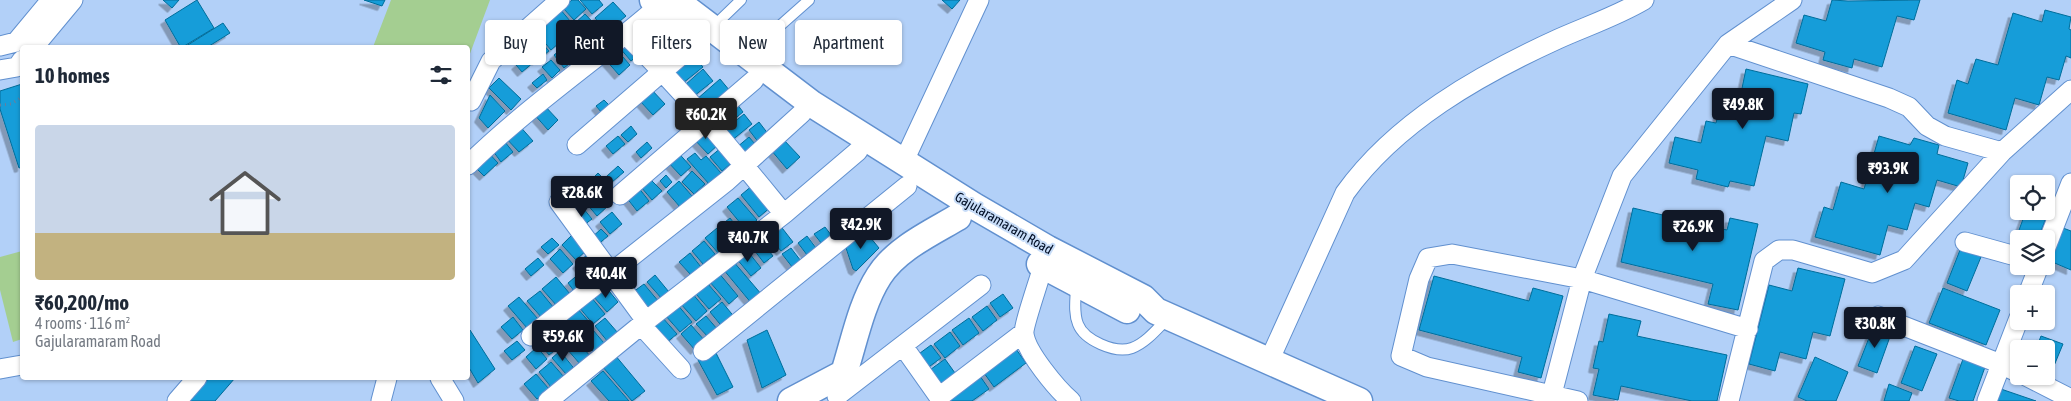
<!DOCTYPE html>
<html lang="en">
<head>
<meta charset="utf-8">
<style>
	body { margin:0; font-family:"Asap Condensed",sans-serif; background:#f6f6f7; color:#1f2937; height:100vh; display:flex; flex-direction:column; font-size:19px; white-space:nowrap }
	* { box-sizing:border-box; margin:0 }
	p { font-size:16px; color:#747a83 }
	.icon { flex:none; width:28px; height:28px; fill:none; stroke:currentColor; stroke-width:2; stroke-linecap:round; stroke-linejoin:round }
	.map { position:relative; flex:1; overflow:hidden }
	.panel { position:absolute; left:20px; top:45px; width:450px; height:335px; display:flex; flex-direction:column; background:#fff; border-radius:5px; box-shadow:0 1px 4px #0004 }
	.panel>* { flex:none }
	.hud { position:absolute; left:485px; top:20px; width:475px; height:45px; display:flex; gap:10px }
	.fabs { position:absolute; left:2010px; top:175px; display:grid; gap:10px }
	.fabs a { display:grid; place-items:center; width:45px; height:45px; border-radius:5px; background:#fff; box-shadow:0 1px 4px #0004; font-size:25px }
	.price { position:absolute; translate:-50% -42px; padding:0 11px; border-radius:5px; background:#111827; color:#fff; font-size:16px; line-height:32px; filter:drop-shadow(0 1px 2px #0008) }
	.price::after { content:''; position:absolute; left:50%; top:30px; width:15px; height:11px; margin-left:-8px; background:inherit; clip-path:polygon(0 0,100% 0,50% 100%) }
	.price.selected { background:#222; color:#fff }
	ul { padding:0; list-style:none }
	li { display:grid; align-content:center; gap:10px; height:265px; padding:0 15px }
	li span { display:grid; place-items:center; height:155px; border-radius:5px; color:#555 }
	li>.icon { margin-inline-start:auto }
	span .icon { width:90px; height:90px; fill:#fffc; stroke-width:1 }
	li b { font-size:21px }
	h2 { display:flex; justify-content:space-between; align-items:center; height:60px; padding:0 15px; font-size:21px }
	.tag { padding:0 18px; border-radius:5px; background:#fff; box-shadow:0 1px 4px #0004; font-size:18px; line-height:45px }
	.tag.selected { background:#111827; color:#fff }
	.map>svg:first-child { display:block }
	.green { fill:#a4ce91 }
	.building { fill:#139dd9; stroke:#036d9a; filter:url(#shadow) }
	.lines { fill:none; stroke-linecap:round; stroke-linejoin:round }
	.service-casing { stroke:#6190cf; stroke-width:12 }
	.minor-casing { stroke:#6190cf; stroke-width:21 }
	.secondary-casing { stroke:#6190cf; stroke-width:29 }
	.path { stroke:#677f9f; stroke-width:3; stroke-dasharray:1 4; stroke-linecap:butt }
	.service { stroke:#fff; stroke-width:10 }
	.minor { stroke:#fff; stroke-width:19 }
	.secondary { stroke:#fff; stroke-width:26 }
	.labels { text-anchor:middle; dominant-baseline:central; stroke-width:4; stroke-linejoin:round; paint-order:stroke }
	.street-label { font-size:14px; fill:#000e25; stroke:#c8ddf8 }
</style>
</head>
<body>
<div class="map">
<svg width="2071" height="401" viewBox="0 0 2071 401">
	<defs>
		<filter id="shadow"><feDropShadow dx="-4.5" dy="4.5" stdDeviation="0" flood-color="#0004"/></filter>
	</defs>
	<rect width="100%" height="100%" fill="#b2d0f8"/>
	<path class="green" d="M391 0H490L468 59V48L373 47Z
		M22 251V339L13 342 0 290V257Z"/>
	<path class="building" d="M163 0H179L172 8Z
		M197 0 214 28 181 48 165 20Z
		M364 0H385L382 6Z
		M572 0H578L586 9 574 20 563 8Z
		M580 0H599L603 5 592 14Z
		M942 0H960L952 9Z
		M1832 0 1848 1 1920 0 1914 20 1897 16 1882 67 1854 59 1852 68 1823 60 1825 52 1796 43 1804 15 1826 21Z
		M613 2 626 16 607 32 595 18Z
		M560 9 576 28 551 50 535 31Z
		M2045 10 2071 17 2069 29 2071 30V58L2066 56 2059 80 2047 77 2039 105 2015 98 2006 130 1948 113 1957 80 1968 84 1976 59 1998 65 2013 13 2042 22Z
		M585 14 604 34 594 43 575 23Z
		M223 23 230 33 206 48H183Z
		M667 28 682 44 665 61 649 45Z
		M576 31 590 45 579 55 565 41Z
		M533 33 549 51 536 61 521 43Z
		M625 41 638 55 631 61 618 46Z
		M565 46 575 59 564 68 554 55Z
		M615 48 630 65 619 75 604 58Z
		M528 55 534 62 522 72 516 65Z
		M693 55 703 67 683 83 673 71Z
		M551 60 560 70 552 78 542 67Z
		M703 69 713 81 694 96 685 85Z
		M1746 69 1808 84 1801 114 1794 113 1788 141 1766 136 1754 186 1730 181 1728 187 1696 179 1698 170 1669 163 1675 137 1701 143 1706 121 1716 123 1724 89 1741 93Z
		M543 74 547 80 537 88 532 83Z
		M499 78 521 99 511 110 489 88Z
		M720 79 730 91 705 111 696 100Z
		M22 84V167L19 168 0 109V91Z
		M651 89 665 104 653 115 639 100Z
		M490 95 505 111 488 128 479 118Z
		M604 100 610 106 602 113 596 106Z
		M734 100 743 112 721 130 712 118Z
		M543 104 558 120 548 130 533 113Z
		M744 114 752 124 731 141 723 131Z
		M759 122 769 135 759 143 749 130Z
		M517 123 533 141 519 152 503 135Z
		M631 126 637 134 628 142 621 135Z
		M705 126 720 143 708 154 692 137Z
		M618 136 625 144 613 154 606 146Z
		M1879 136 1910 145 1914 138 1939 145 1937 154 1968 163 1961 187 1937 180 1929 207 1915 203 1907 230 1888 225 1880 255 1815 237 1824 207 1833 210 1841 182 1864 189Z
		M501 137 513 152 501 162 490 147Z
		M749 137 755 144 742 155 736 148Z
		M783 139 800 157 787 169 771 150Z
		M647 142 652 148 641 158 636 152Z
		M722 147 734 161 722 171 710 157Z
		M675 149 691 167 681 176 665 159Z
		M486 150 498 163 484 176 472 164Z
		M695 153 701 160 706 156 721 173 709 184 687 159Z
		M618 166 624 172 612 182 607 176Z
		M692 171 705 184 694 194 682 182Z
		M598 173 609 184 599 194 589 182Z
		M666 175 672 182 666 188 660 181Z
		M650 179 662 191 652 200 641 187Z
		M679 181 692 196 680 207 667 192Z
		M753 185 772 206 759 217 741 195Z
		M638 187 649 201 637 211 626 197Z
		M596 194 608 206 597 216 586 203Z
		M738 198 757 220 746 230 727 207Z
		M583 208 592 219 580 228 572 216Z
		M1633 208 1727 230 1730 218 1758 224 1738 310 1708 304 1713 284 1621 262Z
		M2046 209 2049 210 2038 239H2019V243L2015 241 2026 211H2046Z
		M612 212 622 224 610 234 600 222Z
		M730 218 741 232 731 240 720 226Z
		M779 224 793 242 781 251 767 234Z
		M825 227 835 240 825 248 814 234Z
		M717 228 730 244 719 254 705 238Z
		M2063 228 2071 231V270L2050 261Z
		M601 229 608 236 596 246 590 239Z
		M865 231 879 248 856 271 853 269 846 248Z
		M574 233 589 248 576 260 562 245Z
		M807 236 819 252 810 259 798 243Z
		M552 238 559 245 548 254 541 247Z
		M759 238 773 256 764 263 751 246Z
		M704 241 715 254 703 264 692 251Z
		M1962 245 1983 252 1967 291 1947 283Z
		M791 248 804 265 796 272 782 254Z
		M560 249 573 264 563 273 550 259Z
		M746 249 761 268 751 276 736 258Z
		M590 252 604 268 590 280 577 264Z
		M690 253 701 267 691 275 679 262Z
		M538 258 544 265 531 276 525 269Z
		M733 261 762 295 752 304 723 269Z
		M1798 268 1845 279 1830 336 1813 332 1806 359 1780 352 1775 371 1749 364 1769 285 1792 291Z
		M718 272 738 296 729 304 709 281Z
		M580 273 586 282 574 291 568 283Z
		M655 275 669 292 662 299 647 282Z
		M1434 276 1529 301 1533 288 1563 296 1541 378 1518 372 1522 357 1419 330Z
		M556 277 570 294 557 306 542 289Z
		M644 284 659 302 649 310 633 292Z
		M708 284 721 299 709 309 696 294Z
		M605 286 618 302 607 312 593 296Z
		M1943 288 2000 310 1986 345 1929 323Z
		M540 291 554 308 542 318 527 301Z
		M692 293 707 311 696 321 680 303Z
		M1003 294 1013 308 1000 317 990 303Z
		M519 297 538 319 527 328 508 306Z
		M591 297 605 314 593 324 579 307Z
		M722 302 736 319 724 329 710 312Z
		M677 304 692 322 680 332 665 315Z
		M987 306 997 320 983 331 972 317Z
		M577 308 591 324 579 335 565 318Z
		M1609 314 1641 321 1637 336 1727 355 1717 401H1692L1621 386 1618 400 1593 395 1599 369 1593 368 1599 341 1603 342Z
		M706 316 718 330 709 338 696 324Z
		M513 317 523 330 512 339 501 327Z
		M662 317 677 334 666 343 651 326Z
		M605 318 618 333 608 342 595 326Z
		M969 318 979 333 963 345 952 330Z
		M563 319 576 335 565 344 552 329Z
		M691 325 705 341 695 350 681 334Z
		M1874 325 1892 331 1877 373 1858 366Z
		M470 330 495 369 478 383 468 366V332Z
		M593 330 604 343 594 352 582 339Z
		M767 330 786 375 762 388 747 340Z
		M950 332 960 346 945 358 934 344Z
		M552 333 562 345 549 355 540 344Z
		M2041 336 2063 344 2051 373 2046 372V349H2036Z
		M576 339 590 356 580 364 566 348Z
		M517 341 525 350 512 360 504 351Z
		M931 345 941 358 926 369 916 356Z
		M1915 346 1937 354 1922 391 1901 383Z
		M537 347 547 359 536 369 526 357Z
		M1016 349 1026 363 994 387 984 373Z
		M560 351 573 367 566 374 552 358Z
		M715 351 733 387 717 395 698 360Z
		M615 355 645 391 632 401 602 366Z
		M1815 357 1848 372 1836 401H1807L1798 397Z
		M945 359 955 373 938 386 927 372Z
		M1963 359 1985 367 1973 401H1959L1949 398Z
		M551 362 564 377 551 387 539 372Z
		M603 371 629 401H609L591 381Z
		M536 374 549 389 537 399 524 384Z
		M980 376 989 389 972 401H946Z
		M209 378H235L215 401H190Z
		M1889 384 1912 393 1909 401H1884Z
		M1998 388 2036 401H1993Z"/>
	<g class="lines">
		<defs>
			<path id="service" d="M713 27 741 0
				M748 54 809 0
				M1076 284C1076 297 1073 312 1078 324 1084 340 1115 354 1132 348 1146 343 1158 328 1168 318"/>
			<path id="minor" d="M626 35C683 90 733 152 784 214L858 151
				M1728 44 1889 98 1909 107 1927 126 1945 136 2002 152
				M0 46 16 42 51 0
				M33 48 73 0
				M0 70 17 67 22 60
				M471 101 491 61 560 0
				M577 145 700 39
				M903 163 979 0
				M468 165C527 107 597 60 660 5
				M620 195 754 80
				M559 202 646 321
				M1965 242 2019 257
				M2046 247 2071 183
				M1043 266C1040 278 1023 326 1024 334 1026 352 1057 389 1071 401
				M2028 294 2039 266
				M1878 316 2001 364 2019 373
				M641 325 681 369
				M531 336 727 181 802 113
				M903 346 939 397 1023 333
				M703 351 907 186
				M1269 361 1345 193C1396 122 1479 75 1558 39 1587 26 1617 16 1644 0
				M0 369 22 365
				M2026 376 2071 399
				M440 378 454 401
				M1552 394 1582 279 1748 329
				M837 396 981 285
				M177 401 197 378
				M381 401 387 378
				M548 401 646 321 784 214
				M1578 401 1427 367 1401 356 1419 279 1428 258 1452 254 1582 279 1622 176 1728 44 1792 0
				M1729 401 1764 261 1779 250H1793L1872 273 1904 260 2002 152 2071 90
				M1987 401 2019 318"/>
			<path id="secondary" d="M653 0 684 25
				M675 0 812 104 974 206 1048 249 1143 298 1156 311 1359 401
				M1040 264 1127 310
				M791 401 844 373C854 342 861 304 879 276 896 249 931 233 958 217"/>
		</defs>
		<use href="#service" class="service-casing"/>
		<use href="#minor" class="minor-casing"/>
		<use href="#secondary" class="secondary-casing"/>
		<path class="path" d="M0 105 11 104 22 97"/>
		<use href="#service" class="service"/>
		<use href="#minor" class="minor"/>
		<use href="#secondary" class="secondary"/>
	</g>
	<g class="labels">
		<g class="street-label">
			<text transform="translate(1004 223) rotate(30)">Gajularamaram Road</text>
		</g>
	</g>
</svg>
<div class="fabs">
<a><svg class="icon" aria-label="locate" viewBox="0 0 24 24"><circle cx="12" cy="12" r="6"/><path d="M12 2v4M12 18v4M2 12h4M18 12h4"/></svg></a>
<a><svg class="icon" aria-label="layers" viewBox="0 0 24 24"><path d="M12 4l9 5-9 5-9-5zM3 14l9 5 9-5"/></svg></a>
<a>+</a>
<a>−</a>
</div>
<b class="price" style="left:1743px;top:130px">₹49.8K</b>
<b class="price selected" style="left:706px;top:140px">₹60.2K</b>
<b class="price" style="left:1888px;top:194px">₹93.9K</b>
<b class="price" style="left:582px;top:218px">₹28.6K</b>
<b class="price" style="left:861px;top:250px">₹42.9K</b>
<b class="price" style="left:1693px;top:252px">₹26.9K</b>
<b class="price" style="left:748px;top:263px">₹40.7K</b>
<b class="price" style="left:606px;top:299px">₹40.4K</b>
<b class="price" style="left:1875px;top:349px">₹30.8K</b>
<b class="price" style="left:563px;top:362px">₹59.6K</b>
<div class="hud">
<a class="tag">Buy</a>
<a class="tag selected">Rent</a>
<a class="tag">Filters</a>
<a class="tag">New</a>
<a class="tag">Apartment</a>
</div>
<section class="panel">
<h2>10 homes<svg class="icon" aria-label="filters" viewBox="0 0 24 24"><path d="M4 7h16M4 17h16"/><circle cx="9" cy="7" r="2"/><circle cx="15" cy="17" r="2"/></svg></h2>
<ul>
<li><span style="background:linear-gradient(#c9d6e8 70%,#c2b280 0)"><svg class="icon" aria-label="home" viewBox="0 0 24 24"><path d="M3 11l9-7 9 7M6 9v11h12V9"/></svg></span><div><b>₹60,200/mo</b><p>4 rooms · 116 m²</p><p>Gajularamaram Road</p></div></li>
</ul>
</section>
</div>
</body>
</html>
